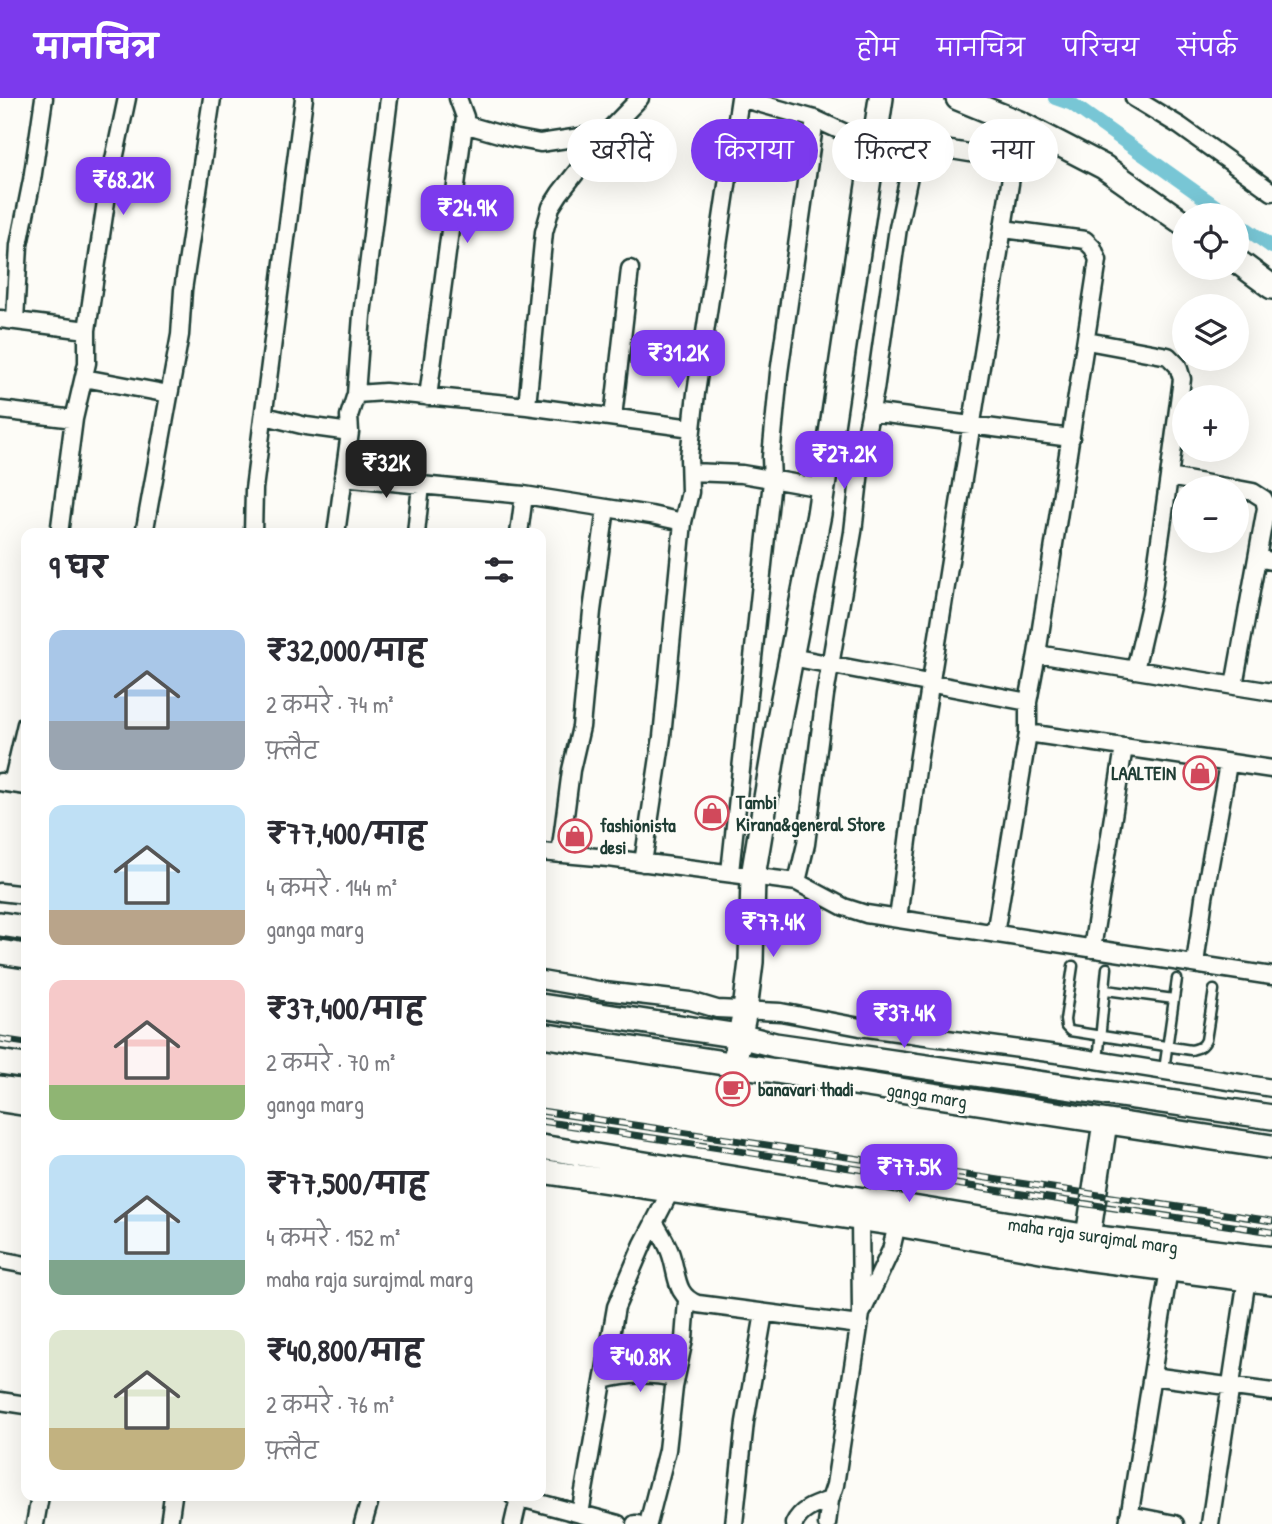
<!DOCTYPE html>
<html lang="hi">
<head>
<meta charset="utf-8">
<style>
	body { margin:0; font-family:"Patrick Hand","Playpen Sans Deva",sans-serif; background:#f2f2f3; color:#2b2b33; height:100vh; display:flex; flex-direction:column; font-size:26px; white-space:nowrap }
	* { box-sizing:border-box; margin:0 }
	p { font-size:23px; color:#7c7c81 }
	.icon { flex:none; width:38px; height:38px; fill:none; stroke:currentColor; stroke-width:2; stroke-linecap:round; stroke-linejoin:round }
	.map { position:relative; flex:1; overflow:hidden }
	.side { position:absolute; left:21px; top:430px; width:525px; height:973px; display:flex; flex-direction:column; background:#fff; border-radius:14px; box-shadow:0 7px 28px #0002 }
	.side>* { flex:none }
	.guide { position:absolute; left:567px; top:21px; width:598px; height:63px; display:flex; gap:14px }
	.fabs { position:absolute; left:1172px; top:105px; display:grid; gap:14px }
	.fabs a { display:grid; place-items:center; width:77px; height:77px; border-radius:50%; background:#fff; box-shadow:0 7px 28px #0002; font-size:35px }
	.price { position:absolute; translate:-50% -60px; padding:0 16px; border-radius:14px; background:#7c3aed; color:#fff; font-size:23px; line-height:46px; filter:drop-shadow(0 2px 4px #0008) }
	.price::after { content:''; position:absolute; left:50%; top:42px; width:21px; height:16px; margin-left:-10px; background:inherit; clip-path:polygon(0 0,100% 0,50% 100%) }
	.price.selected { background:#222; color:#fff }
	ul { padding:0; list-style:none }
	li { display:flex; align-items:center; gap:21px; height:175px; padding:0 28px }
	li span { display:grid; place-items:center; flex:none; width:196px; height:140px; border-radius:14px; color:#555 }
	li>.icon { margin-inline-start:auto }
	span .icon { width:84px; height:84px; fill:#fffc; stroke-width:1 }
	li b { font-size:30px }
	h2 { display:flex; justify-content:space-between; align-items:center; height:84px; padding:0 28px; font-size:30px }
	.tag { padding:0 24px; border-radius:32px; background:#fff; box-shadow:0 7px 28px #0002; font-size:24px; line-height:63px }
	.tag.selected { background:#7c3aed; color:#fff }
	header { display:flex; align-items:center; gap:42px; box-sizing:border-box; height:98px; padding:0 35px; background:#7c3aed; color:#fff }
	header strong { font-size:33px }
	nav { display:flex; gap:38px; margin-inline-start:auto; font-size:24px }
	.map>svg:first-child { display:block }
	.lines { fill:none; stroke-linecap:round; stroke-linejoin:round }
	.canal { stroke:#78c6d5; stroke-width:14 }
	.lane-casing { stroke:#1f3d34; stroke-width:13 }
	.street-casing { stroke:#1f3d34; stroke-width:21 }
	.secondary-casing { stroke:#1f3d34; stroke-width:28 }
	.lane { stroke:#fdfcf7; stroke-width:8 }
	.street { stroke:#fdfcf7; stroke-width:16 }
	.secondary { stroke:#fdfcf7; stroke-width:23 }
	.rail-casing { stroke:#1f3d34; stroke-width:7 }
	.rail { stroke:#fdfcf7; stroke-width:4.5; stroke-dasharray:13; stroke-linecap:butt }
	.labels { text-anchor:middle; dominant-baseline:central; stroke-width:5; stroke-linejoin:round; paint-order:stroke }
	.poi-label { font-size:19px; font-weight:bold; fill:#1f3d34; stroke:#fdfcf7; text-anchor:start }
	.street-label { font-size:19px; fill:#1f3d34; stroke:#fdfcf7 }
</style>
</head>
<body>
<header>
<strong>मानचित्र</strong>
<nav><a>होम</a><a>मानचित्र</a><a>परिचय</a><a>संपर्क</a></nav>
</header>
<div class="map">
<svg width="1272" height="1426" viewBox="0 0 1272 1426">
	<rect width="100%" height="100%" fill="#fdfcf7"/>
	<filter id="ink" filterUnits="userSpaceOnUse"><feTurbulence type="fractalNoise" baseFrequency=".0143" numOctaves="2"/><feDisplacementMap in="SourceGraphic" scale="14" xChannelSelector="R" yChannelSelector="G"/><feConvolveMatrix kernelMatrix="1 2 1 2 8 2 1 2 1" color-interpolation-filters="sRGB"/></filter>
	<g filter="url(#ink)">
		<g class="lines">
			<path class="canal" d="M1055 0 1072 6 1228 117
				M1237 124 1272 149"/>
			<defs>
				<path id="lane" d="M1073 868 1065 922 1066 929 1070 933 1191 952C1199 950 1203 949 1206 942L1214 892
					M1106 892 1174 901 1177 881
					M1098 963 1107 870
					M1164 972 1174 901"/>
				<path id="street" d="M1134 0 1180 28 1272 94
					M464 26 513 40 540 45 607 35
					M1004 131 1085 142 1093 150 1098 162 1037 556
					M0 221 87 232V265L74 321 0 312
					M15 223 19 147 32 82 44 0
					M87 232 108 90 127 0
					M1087 243 1168 258 1178 268 1182 281 1169 379 1231 390
					M84 280 169 296
					M356 296 385 294 527 308 692 330
					M428 299 465 19 458 0
					M527 308 544 134 551 109 560 95 611 30 640 0
					M870 314 1071 340
					M265 318 306 328 350 334
					M613 319 630 171
					M690 374 742 376 822 390
					M343 379 421 387 416 436
					M421 387 524 397
					M1237 391 1253 394 1264 401 1266 410 1257 460 1272 463
					M59 436 74 321
					M144 436 180 237 183 192 212 0
					M253 436 254 391 304 0
					M336 436 350 334 349 318 356 296 362 217 389 0
					M519 436 524 397 651 417 683 424
					M791 559 1028 604
					M1135 572 1152 498 1169 379
					M1234 588 1257 460
					M1272 594 1037 556 1028 604V635L1272 671
					M0 684 26 688
					M12 686 26 626
					M541 754 608 760 797 784 844 809 866 816 1272 878
					M560 756 571 672 581 629 592 513 606 410
					M643 765 662 639 683 424 690 394 689 359 696 295 740 0 815 21 874 48 914 54 945 51 994 59 1006 64 1012 73 918 664 898 821
					M730 774 772 383 771 359 779 275 815 21
					M797 784 806 746 825 597 853 434 862 355 875 292 898 130 914 54
					M0 794 26 797
					M995 836 1028 635
					M1092 851 1124 649
					M1195 866 1204 800 1228 666
					M541 882 604 893 690 903 717 911 781 914 860 929 1071 958 1272 990
					M0 1005 26 1009
					M860 1120 861 1214
					M654 1124C660 1134 666 1143 670 1154 678 1175 674 1198 698 1206L859 1227
					M0 1162 26 1167
					M1152 1278 1272 1294
					M604 1282C629 1275 650 1275 675 1280
					M0 1303 26 1307
					M513 1398 618 1426
					M580 1416 616 1209 643 1146 671 1092
					M1129 1417 1175 1426
					M35 1426 40 1398
					M169 1426 173 1398
					M363 1426 371 1398
					M513 1426 519 1400
					M635 1426H637
					M648 1426 667 1352 674 1289 684 1241 687 1203
					M734 1426 745 1324 764 1215
					M794 1426C801 1411 815 1407 830 1402L835 1387 861 1216 891 1152 897 1126
					M827 1426 830 1402
					M1128 1426 1169 1171
					M1210 1426 1247 1180"/>
				<path id="secondary" d="M958 0 1019 25 1104 69 1185 126
					M1237 163 1272 189
					M0 826 26 830
					M0 854 26 858
					M541 908 739 938 775 947 1272 1019
					M541 937 1272 1049
					M0 964 26 968
					M734 967 745 912 751 864 753 778 780 616 819 416 881 0
					M0 990 26 994
					M541 1049 1089 1139 1272 1161
					M541 1073 897 1126 1085 1160 1272 1184
					M1086 1153 1105 1024"/>
			</defs>
			<use href="#lane" class="lane-casing"/>
			<use href="#street" class="street-casing"/>
			<use href="#secondary" class="secondary-casing"/>
			<use href="#lane" class="lane"/>
			<use href="#street" class="street"/>
			<use href="#secondary" class="secondary"/>
			<defs>
				<path id="rail" d="M0 941 26 945
					M541 1013 1272 1123
					M541 1023 1272 1134"/>
			</defs>
			<use href="#rail" class="rail-casing"/>
			<use href="#rail" class="rail"/>
		</g>
	</g>
	<defs>
		<symbol id="shop-ring" viewBox="-11 -11 22 22"><circle r="9.5" fill="#fdfcf7" stroke="#d1495b" stroke-width="1.5"/><path d="M-5-2.5h2.3a2.7 3.5 0 0 1 5.4 0H5L5.5 6h-11ZM-1.5-2.5h3a1.5 2.3 0 0 0-3 0Z" fill="#d1495b"/></symbol>
		<symbol id="cafe-ring" viewBox="-11 -11 22 22"><circle r="9.5" fill="#fdfcf7" stroke="#d1495b" stroke-width="1.5"/><path d="M-5.5-4.5H6V0H3Q3 3.5 0 3.5H-2.5Q-5.5 3.5-5.5 0ZM3-3.2v2h1.7v-2ZM-6 4.5H4V6H-6Z" fill="#d1495b"/></symbol>
	</defs>
	<g fill-rule="evenodd">
		<use href="#shop-ring" x="1181" y="656" width="38" height="38"/>
		<use href="#shop-ring" x="693" y="696" width="38" height="38"/>
		<use href="#shop-ring" x="556" y="719" width="38" height="38"/>
		<use href="#cafe-ring" x="714" y="972" width="38" height="38"/>
	</g>
	<g class="labels">
		<g class="poi-label">
			<text x="1176" y="675" text-anchor="end">LAALTEIN</text>
			<text x="736" y="704">Tambi<tspan x="736" dy="22">Kirana&amp;general Store</tspan></text>
			<text x="600" y="727">fashionista<tspan x="600" dy="22">desi</tspan></text>
			<text x="758" y="991">banavari thadi</text>
		</g>
		<g class="street-label">
			<text transform="translate(927 997) rotate(9)">ganga marg</text>
			<text transform="translate(1093 1137) rotate(8)">maha raja surajmal marg</text>
		</g>
	</g>
</svg>
<div class="fabs">
<a><svg class="icon" aria-label="locate" viewBox="0 0 24 24"><circle cx="12" cy="12" r="6"/><path d="M12 2v4M12 18v4M2 12h4M18 12h4"/></svg></a>
<a><svg class="icon" aria-label="layers" viewBox="0 0 24 24"><path d="M12 4l9 5-9 5-9-5zM3 14l9 5 9-5"/></svg></a>
<a>+</a>
<a>−</a>
</div>
<b class="price" style="left:123px;top:119px">₹68.2K</b>
<b class="price" style="left:467px;top:147px">₹24.9K</b>
<b class="price" style="left:678px;top:292px">₹31.2K</b>
<b class="price" style="left:844px;top:393px">₹27.2K</b>
<b class="price selected" style="left:386px;top:402px">₹32K</b>
<b class="price" style="left:773px;top:861px">₹77.4K</b>
<b class="price" style="left:904px;top:952px">₹37.4K</b>
<b class="price" style="left:909px;top:1106px">₹77.5K</b>
<b class="price" style="left:640px;top:1296px">₹40.8K</b>
<div class="guide">
<a class="tag">खरीदें</a>
<a class="tag selected">किराया</a>
<a class="tag">फ़िल्टर</a>
<a class="tag">नया</a>
</div>
<section class="side">
<h2>9 घर<svg class="icon" aria-label="filters" viewBox="0 0 24 24"><path d="M4 7h16M4 17h16"/><circle cx="9" cy="7" r="2"/><circle cx="15" cy="17" r="2"/></svg></h2>
<ul>
<li><span style="background:linear-gradient(#a9c7e8 65%,#9aa5b1 0)"><svg class="icon" aria-label="home" viewBox="0 0 24 24"><path d="M3 11l9-7 9 7M6 9v11h12V9"/></svg></span><div><b>₹32,000/माह</b><p>2 कमरे · 74 m²</p><p>फ़्लैट</p></div></li>
<li><span style="background:linear-gradient(#bfe0f5 75%,#b9a48a 0)"><svg class="icon" aria-label="home" viewBox="0 0 24 24"><path d="M3 11l9-7 9 7M6 9v11h12V9"/></svg></span><div><b>₹77,400/माह</b><p>4 कमरे · 144 m²</p><p>ganga marg</p></div></li>
<li><span style="background:linear-gradient(#f6c9c9 75%,#8fb573 0)"><svg class="icon" aria-label="home" viewBox="0 0 24 24"><path d="M3 11l9-7 9 7M6 9v11h12V9"/></svg></span><div><b>₹37,400/माह</b><p>2 कमरे · 70 m²</p><p>ganga marg</p></div></li>
<li><span style="background:linear-gradient(#bfe0f5 75%,#7fa58c 0)"><svg class="icon" aria-label="home" viewBox="0 0 24 24"><path d="M3 11l9-7 9 7M6 9v11h12V9"/></svg></span><div><b>₹77,500/माह</b><p>4 कमरे · 152 m²</p><p>maha raja surajmal marg</p></div></li>
<li><span style="background:linear-gradient(#dfe7d0 70%,#c2b280 0)"><svg class="icon" aria-label="home" viewBox="0 0 24 24"><path d="M3 11l9-7 9 7M6 9v11h12V9"/></svg></span><div><b>₹40,800/माह</b><p>2 कमरे · 76 m²</p><p>फ़्लैट</p></div></li>
</ul>
</section>
</div>
</body>
</html>
